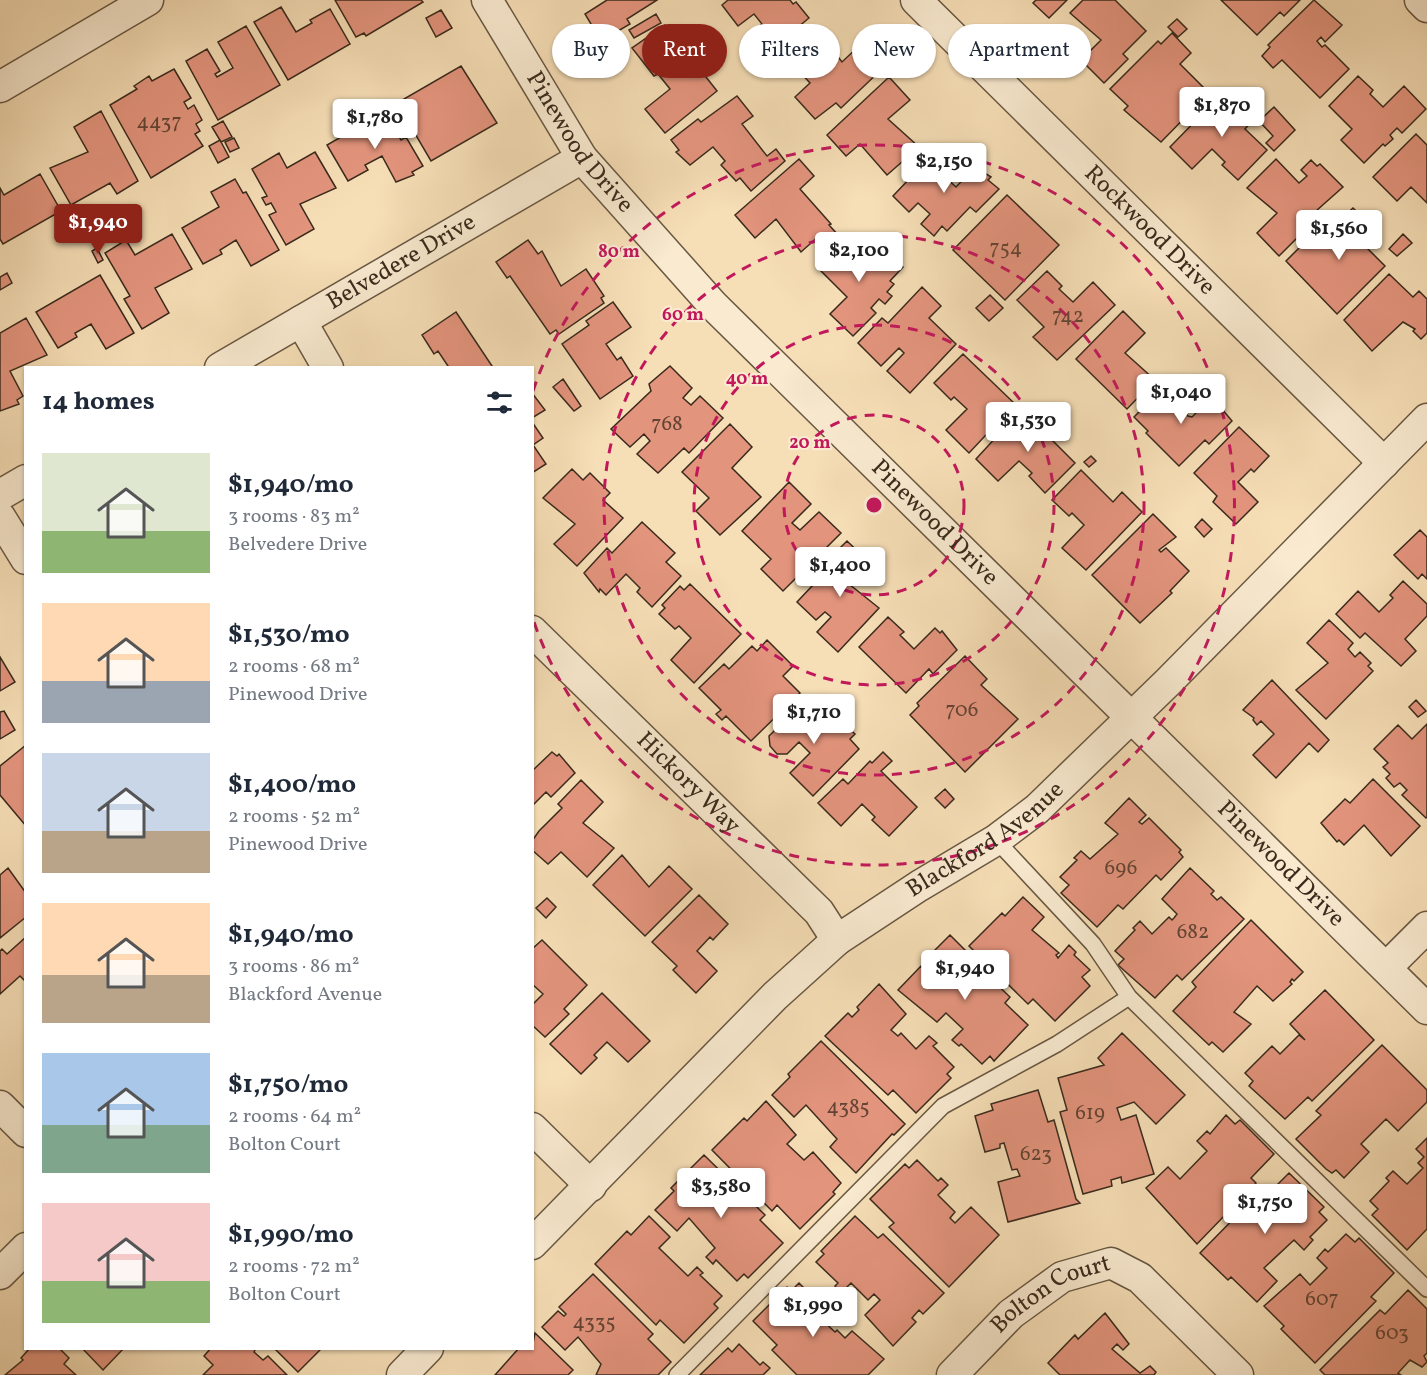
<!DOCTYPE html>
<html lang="en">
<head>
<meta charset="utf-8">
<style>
	body { margin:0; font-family:Vollkorn,serif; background:#f2f2f3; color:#1f2937; height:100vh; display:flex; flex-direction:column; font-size:22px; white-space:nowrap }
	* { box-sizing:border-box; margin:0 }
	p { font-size:20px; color:#747a83 }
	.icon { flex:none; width:33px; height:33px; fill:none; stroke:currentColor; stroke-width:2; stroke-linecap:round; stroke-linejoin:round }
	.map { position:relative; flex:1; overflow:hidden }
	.sheet { position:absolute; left:24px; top:366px; width:510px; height:984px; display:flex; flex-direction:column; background:#fff; border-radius:0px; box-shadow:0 2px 4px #0004 }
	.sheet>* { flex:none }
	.banner { position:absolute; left:552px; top:24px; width:570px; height:54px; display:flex; gap:12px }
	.price { position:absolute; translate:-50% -51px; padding:0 14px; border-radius:6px; background:#fff; color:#222; font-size:20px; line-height:39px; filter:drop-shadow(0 2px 3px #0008) }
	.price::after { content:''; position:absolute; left:50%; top:36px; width:18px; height:14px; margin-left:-9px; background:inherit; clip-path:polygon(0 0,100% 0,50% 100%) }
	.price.current { background:#8f2418; color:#fff }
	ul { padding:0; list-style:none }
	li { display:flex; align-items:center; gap:18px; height:150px; padding:0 18px }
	li span { display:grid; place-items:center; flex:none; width:168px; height:120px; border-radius:0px; color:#555 }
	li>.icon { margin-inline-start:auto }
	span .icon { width:72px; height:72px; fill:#fffc; stroke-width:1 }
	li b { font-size:26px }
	h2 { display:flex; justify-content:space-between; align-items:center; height:72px; padding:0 18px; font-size:26px }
	.tag { padding:0 21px; border-radius:27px; background:#fff; box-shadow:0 2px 4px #0004; font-size:21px; line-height:54px }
	.tag.current { background:#8f2418; color:#fff }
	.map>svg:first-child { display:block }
	.building { fill:#e3947d; stroke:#392a1c; stroke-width:1.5 }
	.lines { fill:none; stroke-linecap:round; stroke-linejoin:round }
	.service-casing { stroke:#685742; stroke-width:18 }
	.minor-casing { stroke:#685742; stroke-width:33 }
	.service { stroke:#f9ead0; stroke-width:15 }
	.minor { stroke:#f9ead0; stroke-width:30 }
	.ring { fill:none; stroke:#c2185b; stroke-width:3; stroke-dasharray:10 8 }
	.labels { text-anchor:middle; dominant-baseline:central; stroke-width:4.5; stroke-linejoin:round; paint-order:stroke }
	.number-label { font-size:21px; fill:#644434 }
	.street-label { font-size:24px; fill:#392a1c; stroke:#f9ead0 }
	.centre { fill:#c2185b; stroke:#f9ead0; stroke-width:3 }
	.ring-label { font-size:18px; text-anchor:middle; font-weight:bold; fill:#c2185b; stroke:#f9ead0; stroke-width:4.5; stroke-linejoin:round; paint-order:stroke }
</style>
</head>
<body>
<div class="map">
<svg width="1427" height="1375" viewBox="0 0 1427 1375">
	<rect width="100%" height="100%" fill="#f6deb6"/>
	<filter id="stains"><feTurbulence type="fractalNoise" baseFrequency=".00333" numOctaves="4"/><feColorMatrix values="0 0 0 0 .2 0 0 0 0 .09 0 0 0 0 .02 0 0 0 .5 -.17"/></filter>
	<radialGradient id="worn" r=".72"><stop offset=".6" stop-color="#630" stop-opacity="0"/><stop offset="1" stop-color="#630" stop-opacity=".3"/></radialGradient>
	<path class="building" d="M335 0H421L423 2 366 36 364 33 356 37Z
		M657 0 627 19 630 24 601 41 585 14 607 0Z
		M728 0H790L793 4 796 2 809 18 797 28 801 34 784 47 780 42 761 56 746 36 762 24 754 14 738 26 722 5Z
		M1036 0H1067L1049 18 1033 3Z
		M1083 0H1115L1146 31 1123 54 1128 59 1104 83 1081 60 1101 40 1070 13Z
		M1221 0H1300L1284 16 1280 12 1257 35Z
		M1314 0 1342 25 1325 42 1321 37 1317 41 1322 47 1325 45 1349 69 1320 98 1282 60 1273 68 1262 56 1270 47 1268 45Z
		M281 7 296 32 312 23 310 20 330 9 350 44 288 80 254 22Z
		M441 10 452 28 436 37 426 18Z
		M656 14 661 23 634 38 629 30Z
		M1177 19 1187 29 1178 37 1168 27Z
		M665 25 717 91 665 133 645 109 670 89 658 74 654 76 632 48Z
		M246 26 280 85 218 120 186 61 207 49 220 71 215 74 217 77 233 68 218 42Z
		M817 30 842 62 861 44 883 68 841 108 836 103 815 119 795 97 810 83 787 58Z
		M1172 33 1191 53 1180 64 1209 93 1161 142 1124 110 1128 106 1110 89 1158 41 1161 44Z
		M461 66 497 123 431 161 397 103Z
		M174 69 191 98 184 102 188 109 194 105 202 120 196 124 200 131 195 134 203 146 151 178 110 105 137 89 134 86 149 76 152 81Z
		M1358 76 1373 90 1370 94 1383 107 1404 86 1426 109 1402 133 1397 128 1390 135 1393 139 1385 146 1383 144 1364 163 1341 140 1352 129 1329 106Z
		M889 77 910 100 888 119 919 147 887 175 860 144 846 156 827 135Z
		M1230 94 1255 118 1245 129 1267 150 1238 180 1222 165 1225 162 1212 149 1192 169 1170 147 1209 107 1213 111Z
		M737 96 753 116 742 124 767 156 776 149 785 161 751 191 740 178 736 181 721 165 725 161 713 147 690 165 676 152 679 150 671 140 698 119 701 122Z
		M1274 107 1295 130 1274 151 1266 143 1273 136 1259 121Z
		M101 111 138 181 117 194 110 183 71 205 50 168 88 152 74 127Z
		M384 112 401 140 406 137 423 166 412 172 414 175 396 182 382 156 365 165 368 170 348 181 327 145Z
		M223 121 232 137 221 142 212 127Z
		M1416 134 1427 145V203L1411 187 1397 201 1373 177Z
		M234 138 239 148 230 152 225 142Z
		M220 140 229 157 218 163 209 146Z
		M315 152 336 188 300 204 314 229 286 245 269 215 276 212 271 203 266 205 262 198 267 196 252 169 279 153 287 168Z
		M930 156 945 171 942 174 956 187 975 167 991 177 988 180 999 189 976 212 970 207 947 231 942 226 934 236 921 224 930 214 918 203 909 212 893 196 912 176 907 171 915 163 919 167Z
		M799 159 814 176 800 189 831 224 829 225 839 236 829 245 820 235 801 252 776 219 755 238 735 215Z
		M1276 159 1299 183 1307 176 1301 170 1311 160 1317 166 1320 164 1343 187 1298 227 1303 232 1279 256 1257 233 1277 213 1247 188Z
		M40 174 61 211 3 244 0 239V188L4 195Z
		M235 179 243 193 246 192 279 250 251 266 236 240 220 250 222 254 203 264 182 228 219 207 211 192Z
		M1007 195 1059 245 1005 300 953 250Z
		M73 207 78 214 72 218 67 211Z
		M1353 208 1378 232 1365 246 1385 266 1337 314 1286 261 1309 238 1314 244Z
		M172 234 192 269 155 288 169 313 142 329 124 299 130 296 105 253 126 240 135 255Z
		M1403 234 1412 243 1397 256 1389 249Z
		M857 236 865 243 859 250 877 267 889 254 903 267 890 281 894 284 887 292 892 296 885 304 879 299 871 308 876 313 853 336 830 314 847 297 818 268 847 238 851 242Z
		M528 240 538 254 542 251 561 286 586 269 604 296 601 298 604 303 559 334 556 330 550 334 510 276 507 278 496 262Z
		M97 248 103 260 98 263 92 251Z
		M1047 271 1062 286 1059 289 1073 302 1093 282 1115 305 1057 360 1033 337 1044 327 1017 300Z
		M7 273 12 283 0 290V277Z
		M1389 274 1413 297 1419 291 1427 299V333L1421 339 1413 331 1415 329 1403 322 1372 351 1344 320Z
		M100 275 134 333 106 349 91 324 75 333 77 337 58 348 36 312Z
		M922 287 941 306 929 318 956 344 910 393 887 371 904 353 899 348 881 366 858 343 882 318 888 323Z
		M990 295 1003 308 989 321 976 308Z
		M613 302 631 327 606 344 617 360 621 357 633 376 600 399 562 344 589 325 586 321Z
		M1123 311 1145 333 1125 353 1155 380 1127 409 1076 359Z
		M456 312 492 366 490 368H446L448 366 438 351 434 354 422 335Z
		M26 318 47 355 10 371 23 396 17 400 19 404 0 411V333Z
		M963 354 1015 404 969 453 946 430 967 409 954 397 951 400 934 383Z
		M670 366 692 388 683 398 691 405 700 396 723 418 689 453 684 448 658 473 637 454 650 441 644 434 630 447 611 429 651 391 649 384Z
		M563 379 581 406 574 411 553 387Z
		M1164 387 1188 416 1192 417 1212 397 1232 421 1209 444 1205 440 1179 466 1146 433 1148 431 1134 417Z
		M532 393 545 410 532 418Z
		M1040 407 1052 418 1041 429 1075 463 1045 493 1029 476 1032 473 1019 461 998 481 976 459 999 434 1004 439 1027 416 1029 418Z
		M532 422 543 438 533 445 546 464 532 473Z
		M730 424 752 447 732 468 761 497 720 535 696 511 709 498 682 472Z
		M1239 427 1269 456 1254 472 1251 469 1238 482 1258 502 1236 524 1213 502 1217 496 1194 473Z
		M1091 456 1096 461 1089 467 1084 462Z
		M572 469 583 480 590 473 610 493 603 500 623 518 577 566 554 544 575 524 543 498Z
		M1081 470 1113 502 1122 492 1142 512 1086 570 1062 548 1084 525 1072 513 1069 516 1052 500Z
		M789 482 811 504 792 523 800 530 819 512 841 533 783 591 761 569 771 559 742 531Z
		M1153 514 1176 537 1159 550 1161 552 1166 548 1189 571 1170 591 1172 593 1140 623 1092 575Z
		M1202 519 1212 529 1204 537 1195 527Z
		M642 522 675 553 666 562 681 576 652 607 637 592 640 588 626 574 606 595 600 589 599 592 584 573 607 548 612 553Z
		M1420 530 1427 537V579L1422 574 1418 579 1394 555Z
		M847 541 870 563 849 584 879 608 838 652 817 632 831 617 825 612 816 620 797 602 828 569 823 565Z
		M1403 581 1427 604V616L1405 639 1416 651 1401 666 1365 633 1360 638 1336 614 1358 591 1379 612 1393 598 1390 595Z
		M690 584 741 634 694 683 671 660 691 638 679 626 675 629 659 614 665 608 662 605 680 586 684 590Z
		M888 617 904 632 900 635 914 649 935 628 940 633 942 631 957 650 933 674 929 669 906 693 859 647Z
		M1329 620 1353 643 1348 649 1355 657 1360 652 1371 663 1368 666 1373 671 1326 719 1296 690 1328 663 1307 643Z
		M767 640 793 666 783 676 800 693 751 741 726 716 722 720 716 714 721 710 699 688 724 664 729 669 752 646 757 651Z
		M965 656 987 679 981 685 1018 719 965 772 910 715 919 706 917 703Z
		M0 657 15 682 0 691Z
		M1272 680 1329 740 1318 752 1309 743 1276 778 1253 755 1274 734 1261 721 1257 725 1253 720 1254 718 1243 710Z
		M808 698 839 728 843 723 855 734 850 739 859 749 813 796 790 773 810 753 799 742 787 754H777L770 746 769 736Z
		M1416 700 1426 711 1418 717 1409 707Z
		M4 711 15 730 0 739V712Z
		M1427 724V817L1426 818 1402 795 1407 790 1400 783 1394 787 1386 778 1390 774 1383 767 1388 763 1374 749 1398 725 1412 739Z
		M26 745V826L0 795V766Z
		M552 752 557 756 559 754 575 773 551 797 546 792 532 806V771Z
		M883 752 892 761 881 771 917 807 889 836 872 820 875 817 862 804 841 826 818 803 843 779 848 784 870 761 872 763Z
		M1373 779 1420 826 1391 856 1364 825 1344 845 1339 840 1337 842 1321 823 1345 799 1350 803Z
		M581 780 603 802 583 823 614 848 587 877 561 852 548 864 532 850V841L539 831 562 808 558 804Z
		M945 789 954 799 945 808 935 798Z
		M1129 798 1146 815 1139 822 1142 824 1149 818 1181 850 1179 852 1183 857 1161 880 1156 875 1123 909 1118 905 1097 927 1061 893 1069 885 1060 877 1077 860 1074 858 1081 851 1090 859 1118 834 1105 823Z
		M622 855 649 887 669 866 692 889 645 936 593 885Z
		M8 868 26 893V917L0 938V875Z
		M1190 868 1214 891 1211 894 1217 900 1221 897 1244 919 1182 980 1177 975 1155 998 1118 965 1124 959 1115 951 1135 930 1133 928 1140 921 1152 934 1169 917 1172 920 1174 918 1177 914 1162 899Z
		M699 895 728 924 713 940 710 937 697 951 717 971 696 993 673 970 677 966 652 942Z
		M1023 897 1044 917 1032 930 1059 953 1056 955 1058 958 1069 945 1076 952 1074 955 1090 970 1082 977 1090 986 1055 1021 1033 999 1028 1004 969 946 1002 913 1005 916Z
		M547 898 556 907 546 918 536 908Z
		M1251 920 1303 972 1294 981 1292 979 1290 982 1292 984 1273 1001 1257 986 1234 1012 1251 1024 1223 1052 1212 1042 1209 1045 1173 1011 1196 987 1192 982Z
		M950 935 965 950 963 952 1010 997 1005 1003 1028 1025 994 1061 990 1056 982 1064 961 1044 959 1046 952 1040 963 1029 946 1013 937 1022 898 990 921 966 924 969 930 963 926 959Z
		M26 937V982L20 976 0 994V951L2 949 7 954Z
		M542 940 587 985 564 1009 569 1014 545 1037 532 1025V1005L543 994 532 984V949Z
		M879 984 906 1014 891 1030 898 1036 901 1033 916 1049 929 1036 937 1043 933 1046 954 1067 947 1074 951 1078 916 1113 893 1090 888 1095 825 1036 848 1013 852 1017 859 1010 857 1007Z
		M1325 990 1374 1040 1312 1101 1308 1097 1285 1119 1249 1086 1253 1081 1245 1073 1272 1046 1280 1054 1299 1035 1305 1040 1290 1024Z
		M602 993 650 1041 628 1062 607 1042 594 1055 597 1058 581 1074 550 1044Z
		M1122 1033 1185 1095 1156 1124 1134 1102 1117 1108 1121 1120 1136 1115 1154 1174 1122 1183 1121 1177 1111 1180 1112 1186 1083 1194 1060 1112 1067 1110 1058 1078 1104 1065 1098 1058Z
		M821 1041 905 1124 894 1135 892 1134 856 1173 830 1147 837 1139 806 1105 794 1117 772 1095 790 1077 788 1074Z
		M1382 1045 1427 1090V1102L1398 1131 1386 1119 1361 1144 1369 1152 1344 1178 1336 1170 1332 1173 1326 1169 1296 1139 1321 1115 1316 1111Z
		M1038 1090 1048 1122 1054 1120 1076 1199 1080 1203 1008 1222 998 1182 1020 1176 1017 1169 1012 1170 1004 1143 1000 1144V1148L985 1152 975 1116 993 1110 991 1104Z
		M766 1101 796 1135 787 1144 804 1160 813 1152 841 1183 833 1192 835 1194 800 1229 777 1205 772 1211 712 1150 744 1118 747 1121Z
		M1226 1115 1235 1124 1240 1120 1274 1154 1251 1178 1256 1183 1197 1244 1146 1188 1168 1167 1180 1179 1207 1151 1197 1141 1207 1131 1210 1134Z
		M1427 1138V1229L1407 1250 1372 1215 1378 1209 1370 1201 1389 1181 1386 1178 1393 1171 1407 1184 1423 1168 1418 1163 1424 1157 1416 1149Z
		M704 1155 765 1215 760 1220 783 1243 748 1278 744 1274 737 1281 716 1260 713 1264 706 1257 715 1248 689 1218 677 1231 655 1210 674 1191 671 1188Z
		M917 1160 938 1181 941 1178 948 1185 938 1195 955 1212 950 1218 955 1223 971 1207 999 1235 949 1287 889 1227 894 1223 870 1199 905 1164 909 1168Z
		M1289 1173 1324 1207 1319 1212 1327 1220 1310 1237 1313 1240 1304 1250 1294 1240 1264 1268 1277 1281 1257 1302 1231 1277 1228 1280 1200 1253 1261 1191 1266 1196Z
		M649 1216 670 1237 659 1248 688 1276 697 1267 703 1273 700 1275 722 1296 714 1304 718 1308 684 1343 660 1320 656 1325 595 1264 627 1231 631 1235Z
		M855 1216 878 1238 883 1234 944 1293 923 1314 919 1310 912 1318 916 1322 893 1346 865 1315 880 1300 874 1294 868 1300 851 1283 841 1293 835 1286 838 1283 816 1262 824 1254 821 1251Z
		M1346 1234 1355 1242 1359 1238 1394 1273 1371 1297 1376 1301 1315 1363 1281 1329 1284 1326 1264 1306 1300 1274 1310 1285 1327 1268 1317 1258 1325 1249 1328 1252Z
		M593 1274 653 1334 648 1339 671 1362 658 1375H596L601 1364 578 1337 565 1350 542 1327 558 1311 564 1316 566 1314 559 1307Z
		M799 1283 820 1304 822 1302 828 1308 819 1317 835 1332 837 1330 845 1338 852 1331 884 1359 868 1375H797L772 1350 777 1345 753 1321 787 1287 791 1291Z
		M1408 1290 1427 1309V1353L1424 1356 1427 1362 1422 1367 1410 1360 1398 1373 1401 1375H1325L1320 1370 1380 1310 1385 1314Z
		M1105 1313 1129 1344 1123 1350 1117 1344 1112 1349 1140 1373 1150 1366 1156 1372 1154 1375H1060L1048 1363 1075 1335 1078 1339Z
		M535 1333 573 1370 568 1375H495L519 1348H532Z
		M739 1344 760 1365 763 1362 770 1368 763 1375H700L728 1348 732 1352Z
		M30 1348H59L69 1358 64 1364 76 1375H5L23 1360 21 1358Z
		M82 1348H124L103 1370Z
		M211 1348H256L254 1352 263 1360 268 1356 287 1375H203L213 1365 204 1356Z
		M274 1348H320V1350L298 1372Z"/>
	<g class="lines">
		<defs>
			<path id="service" d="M996 840 1093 944 1129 997 1427 1289
				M677 1375 943 1106 1057 1044 1129 997"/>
			<g id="minor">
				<path id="s1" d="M487 0 582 158 713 305 1427 1009"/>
				<path id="s2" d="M916 0 1384 463"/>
				<path d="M1420 0 1427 7"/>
				<path d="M0 87 148 0"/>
				<path d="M301 321 328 368"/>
				<path id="s3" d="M220 368 582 158"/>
				<path d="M0 495 26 480"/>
				<path d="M0 517 26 559"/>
				<path id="s4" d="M532 631 819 912 837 940"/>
				<path d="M1386 968 1427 927"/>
				<path d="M0 1106 26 1132"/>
				<path d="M532 1128 591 1186"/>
				<path id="s5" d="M532 1244 775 996 837 940 919 886 996 840 1037 809 1168 682 1427 419"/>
				<path d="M0 1274 26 1248"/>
				<path d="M402 1375 428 1348"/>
				<path id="s6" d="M952 1375 1011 1314 1062 1277 1111 1263 1140 1278 1238 1375"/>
			</g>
		</defs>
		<use href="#service" class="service-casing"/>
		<use href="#minor" class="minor-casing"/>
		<use href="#service" class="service"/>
		<use href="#minor" class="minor"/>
	</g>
	<g class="ring">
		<circle cx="874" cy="505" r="90"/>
		<circle cx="874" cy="505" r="180"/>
		<circle cx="874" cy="505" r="270"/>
		<path d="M533 391A360 360 0 1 1 533 619"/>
	</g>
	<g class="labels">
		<g class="number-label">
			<text x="159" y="122">4437</text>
			<text x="1006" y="248">754</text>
			<text x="1068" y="316">742</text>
			<text x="667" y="424">768</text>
			<text x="962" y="710">706</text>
			<text x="1121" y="868">696</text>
			<text x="1193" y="932">682</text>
			<text x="848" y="1107">4385</text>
			<text x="1090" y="1113">619</text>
			<text x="1036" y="1154">623</text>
			<text x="1322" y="1299">607</text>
			<text x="594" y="1322">4335</text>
			<text x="1392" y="1333">603</text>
		</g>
		<g class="street-label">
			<text stroke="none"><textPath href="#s1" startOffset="170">Pinewood Drive</textPath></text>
			<text stroke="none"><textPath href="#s2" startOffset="328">Rockwood Drive</textPath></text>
			<text stroke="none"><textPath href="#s3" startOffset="210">Belvedere Drive</textPath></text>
			<text stroke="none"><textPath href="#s1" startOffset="692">Pinewood Drive</textPath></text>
			<text stroke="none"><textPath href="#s4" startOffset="218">Hickory Way</textPath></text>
			<text stroke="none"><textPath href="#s5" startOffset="610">Blackford Avenue</textPath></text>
			<text stroke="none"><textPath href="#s1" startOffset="1178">Pinewood Drive</textPath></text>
			<text stroke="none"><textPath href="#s6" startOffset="130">Bolton Court</textPath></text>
		</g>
	</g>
	<circle cx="874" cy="505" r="9" class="centre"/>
	<g class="ring-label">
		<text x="619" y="257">80 m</text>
		<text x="683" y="320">60 m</text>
		<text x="747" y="384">40 m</text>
		<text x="810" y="448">20 m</text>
	</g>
	<rect width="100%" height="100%" filter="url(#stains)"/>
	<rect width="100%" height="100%" fill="url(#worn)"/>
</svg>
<b class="price" style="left:1222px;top:138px">$1,870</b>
<b class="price" style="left:375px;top:150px">$1,780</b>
<b class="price" style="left:944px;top:194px">$2,150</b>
<b class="price current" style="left:98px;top:255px">$1,940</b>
<b class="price" style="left:1339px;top:261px">$1,560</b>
<b class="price" style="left:859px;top:283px">$2,100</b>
<b class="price" style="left:1181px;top:425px">$1,040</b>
<b class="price" style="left:1028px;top:453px">$1,530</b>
<b class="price" style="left:840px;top:598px">$1,400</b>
<b class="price" style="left:814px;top:745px">$1,710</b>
<b class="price" style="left:965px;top:1001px">$1,940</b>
<b class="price" style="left:721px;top:1219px">$3,580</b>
<b class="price" style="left:1265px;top:1235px">$1,750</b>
<b class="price" style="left:813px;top:1338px">$1,990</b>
<div class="banner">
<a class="tag">Buy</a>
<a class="tag current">Rent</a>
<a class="tag">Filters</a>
<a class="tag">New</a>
<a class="tag">Apartment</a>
</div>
<section class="sheet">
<h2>14 homes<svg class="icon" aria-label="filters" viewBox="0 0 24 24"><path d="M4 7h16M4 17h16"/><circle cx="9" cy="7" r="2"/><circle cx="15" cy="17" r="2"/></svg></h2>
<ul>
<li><span style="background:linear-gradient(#dfe7d0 65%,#8fb573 0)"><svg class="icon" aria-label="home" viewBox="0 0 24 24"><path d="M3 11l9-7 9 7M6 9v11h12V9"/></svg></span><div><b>$1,940/mo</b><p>3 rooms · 83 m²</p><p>Belvedere Drive</p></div></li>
<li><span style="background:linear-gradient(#ffd9b3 65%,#9aa5b1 0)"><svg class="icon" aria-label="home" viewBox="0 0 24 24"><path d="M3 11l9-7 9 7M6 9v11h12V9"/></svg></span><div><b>$1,530/mo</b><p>2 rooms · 68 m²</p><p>Pinewood Drive</p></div></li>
<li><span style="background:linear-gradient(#c9d6e8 65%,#b9a48a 0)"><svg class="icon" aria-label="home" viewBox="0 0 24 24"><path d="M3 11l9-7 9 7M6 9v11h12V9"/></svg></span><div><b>$1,400/mo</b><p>2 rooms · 52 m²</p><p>Pinewood Drive</p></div></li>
<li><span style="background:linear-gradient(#ffd9b3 60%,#b9a48a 0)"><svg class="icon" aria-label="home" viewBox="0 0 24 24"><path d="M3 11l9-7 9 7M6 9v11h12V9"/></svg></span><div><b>$1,940/mo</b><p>3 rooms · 86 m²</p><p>Blackford Avenue</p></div></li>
<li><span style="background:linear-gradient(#a9c7e8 60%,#7fa58c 0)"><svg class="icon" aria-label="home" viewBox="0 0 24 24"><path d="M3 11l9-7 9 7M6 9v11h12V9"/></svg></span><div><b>$1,750/mo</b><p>2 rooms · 64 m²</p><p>Bolton Court</p></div></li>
<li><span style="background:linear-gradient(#f6c9c9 65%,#8fb573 0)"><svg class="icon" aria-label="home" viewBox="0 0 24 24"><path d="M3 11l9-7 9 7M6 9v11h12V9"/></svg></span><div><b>$1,990/mo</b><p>2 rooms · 72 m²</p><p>Bolton Court</p></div></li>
</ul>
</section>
</div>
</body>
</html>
